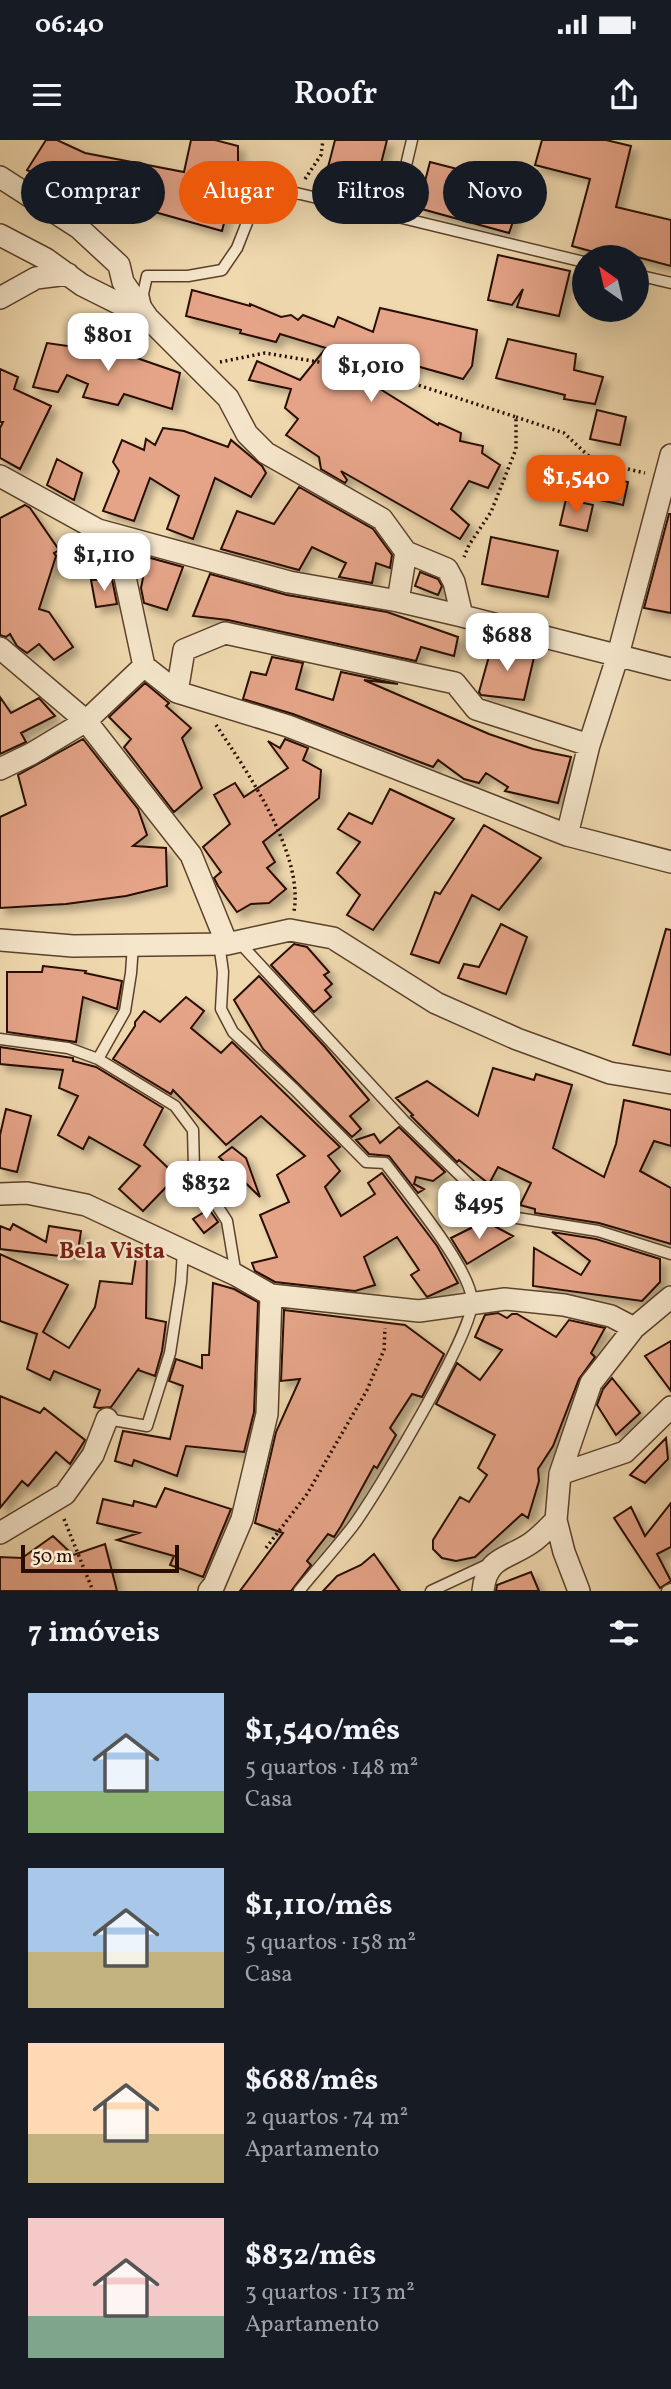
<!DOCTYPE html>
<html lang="pt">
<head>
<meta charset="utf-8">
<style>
	body { margin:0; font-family:Vollkorn,serif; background:#242831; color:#f1f3f6; height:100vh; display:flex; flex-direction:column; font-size:26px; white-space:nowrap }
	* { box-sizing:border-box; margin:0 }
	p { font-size:23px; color:#9ea1a6 }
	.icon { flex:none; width:38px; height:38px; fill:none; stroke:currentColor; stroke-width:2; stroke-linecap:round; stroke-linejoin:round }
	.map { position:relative; height:1451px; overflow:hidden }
	.sheet { display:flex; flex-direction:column; background:#171b24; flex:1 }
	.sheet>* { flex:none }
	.banner { position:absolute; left:21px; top:21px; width:630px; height:63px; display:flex; gap:14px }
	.needle { width:46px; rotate:326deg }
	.controls { position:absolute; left:572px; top:105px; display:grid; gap:14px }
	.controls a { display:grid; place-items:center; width:77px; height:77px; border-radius:50%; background:#171b24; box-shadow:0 7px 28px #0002; font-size:35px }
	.scale { position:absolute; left:21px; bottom:18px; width:158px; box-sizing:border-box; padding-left:7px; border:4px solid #290e00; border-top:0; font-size:19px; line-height:24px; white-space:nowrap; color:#290e00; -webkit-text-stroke:5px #f5e6cb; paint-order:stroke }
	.price { position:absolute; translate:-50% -60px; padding:0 16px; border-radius:14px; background:#fff; color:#222; font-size:23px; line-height:46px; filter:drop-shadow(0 2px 4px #0008) }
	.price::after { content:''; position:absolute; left:50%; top:42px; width:21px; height:16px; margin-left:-10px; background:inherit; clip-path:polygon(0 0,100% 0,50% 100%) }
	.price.on { background:#ea580c; color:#fff }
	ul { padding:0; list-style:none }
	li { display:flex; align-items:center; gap:21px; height:175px; padding:0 28px }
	li span { display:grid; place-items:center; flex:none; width:196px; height:140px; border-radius:0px; color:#555 }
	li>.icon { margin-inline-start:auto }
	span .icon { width:84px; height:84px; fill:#fffc; stroke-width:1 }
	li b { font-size:30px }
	h2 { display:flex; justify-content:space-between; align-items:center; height:84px; padding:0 28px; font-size:30px }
	.pill { padding:0 24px; border-radius:32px; background:#171b24; box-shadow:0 7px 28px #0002; font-size:24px; line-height:63px }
	.pill.on { background:#ea580c; color:#fff }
	.status { display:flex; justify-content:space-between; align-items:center; height:49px; padding:0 35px; background:#171b24; direction:ltr }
	.status svg { height:19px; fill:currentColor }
	header { display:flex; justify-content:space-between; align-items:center; height:91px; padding:0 28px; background:#171b24; font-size:32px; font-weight:600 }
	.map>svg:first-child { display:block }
	.building { fill:#e5a488; stroke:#290e00; stroke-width:2; filter:url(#shadow) }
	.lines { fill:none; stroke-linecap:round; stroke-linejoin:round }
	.lane-casing { stroke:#5b412c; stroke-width:13 }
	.street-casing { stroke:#5b412c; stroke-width:24 }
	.path { stroke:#290e00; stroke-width:3.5; stroke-dasharray:2 3.5; stroke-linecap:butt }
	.lane { stroke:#f5e6cb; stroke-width:10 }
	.street { stroke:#f5e6cb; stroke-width:21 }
	.labels { text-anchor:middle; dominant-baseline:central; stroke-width:5; stroke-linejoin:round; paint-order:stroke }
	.neighbourhood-label { font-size:23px; font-weight:bold; fill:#7a1f14; stroke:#f5e6cb }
</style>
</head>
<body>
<div class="status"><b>06:40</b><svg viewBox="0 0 49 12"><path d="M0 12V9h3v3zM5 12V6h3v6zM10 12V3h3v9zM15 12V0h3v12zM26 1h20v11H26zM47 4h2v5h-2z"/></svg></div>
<header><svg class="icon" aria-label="menu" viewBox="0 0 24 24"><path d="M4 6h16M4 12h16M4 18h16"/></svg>Roofr<svg class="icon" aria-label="share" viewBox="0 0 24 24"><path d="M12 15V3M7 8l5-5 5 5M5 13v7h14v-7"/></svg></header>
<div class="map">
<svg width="671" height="1451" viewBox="0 0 671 1451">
	<defs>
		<filter id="shadow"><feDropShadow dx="6" dy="6" stdDeviation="3.5" flood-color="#0004"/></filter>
	</defs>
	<rect width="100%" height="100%" fill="#f0d9af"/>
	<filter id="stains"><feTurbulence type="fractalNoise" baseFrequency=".00286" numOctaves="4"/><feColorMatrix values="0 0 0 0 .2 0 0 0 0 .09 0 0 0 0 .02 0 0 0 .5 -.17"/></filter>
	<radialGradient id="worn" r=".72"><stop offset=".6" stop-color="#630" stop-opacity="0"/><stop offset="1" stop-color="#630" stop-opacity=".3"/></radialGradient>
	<path class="building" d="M46 0H57L85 13 184 32 191 0H215L238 6V28L222 91 144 69 143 71 109 65 75 55 27 30Z
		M335 0H387L374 51 325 39Z
		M542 0H606L631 6 616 67 671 80V126L637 117 606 111 605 115 572 106 590 39 535 25Z
		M430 22 496 39 497 36 526 44 509 93 418 68Z
		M498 115 570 131 559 176 517 167 523 149 512 165 488 160Z
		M192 150 250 166V164L281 177 291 175 298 180 303 175 334 187 338 177 373 192 380 168 477 190 472 226 463 239 377 215 364 239 438 285 439 283 461 293 460 301 483 306 482 313 500 325 488 348 469 341 451 369 469 385 460 399 341 331 347 340 345 343 321 329 319 317 286 295 298 279 285 268 291 249 249 240 257 221 300 240 326 208 280 194 276 202 240 193 241 190 186 176Z
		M98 197 133 203 131 216 180 233 172 269 124 254 118 265 83 257 88 244 67 235 58 252 33 247 47 203 96 210Z
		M508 199 576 214 574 230 603 237 595 264 564 259 565 255 496 238Z
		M0 229 18 237 14 249 51 266 20 329 0 318V288L3 282H0Z
		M597 270 626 277 620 305 590 299Z
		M163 288 184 291 228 307 231 300 262 326 266 333 251 357 215 338 193 399 167 389 179 356 150 338 134 381 103 371 119 331 113 322 122 300 144 310 146 299 155 305Z
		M57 319 82 333 74 360 47 345Z
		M600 337 628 342 623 365 595 359Z
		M299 347 373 389 392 415 390 428 376 423 372 443 339 437 346 423 312 407 299 430 221 409 237 371 274 384Z
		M566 359 593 365 587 391 560 385Z
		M25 365 30 368 59 410 54 413 56 416 39 469 49 472 73 507 54 520 39 504 27 513 17 506 10 494 6 497 0 495V378Z
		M669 374H671V473L644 468Z
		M491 397 558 411 548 457 482 444Z
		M147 417 183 427 167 470 144 463 141 448Z
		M420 432 438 439 442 446 438 455 415 446Z
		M210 434 287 455 387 472 458 497 454 516 421 507 416 521 228 480 193 476Z
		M112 439 117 464 96 467 91 440Z
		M493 502 535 513 524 560 481 555 479 552Z
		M272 517 303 523 296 549 333 560 341 532 398 544 364 540 489 594 533 609 571 617 558 663 505 651 508 647 486 633 479 643 464 639 438 620 433 627 293 574 243 559 251 532 266 535Z
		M145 543 169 563 166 566 191 588 182 598 202 648 174 672 124 607 131 599 109 577Z
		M0 557 11 573 39 558 55 576 21 593 26 602 0 614Z
		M83 599 138 669 147 695 133 706 166 708 167 746 126 756 66 764 0 768V677L26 665 18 635Z
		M285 599 308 608 303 620 321 630 319 658 263 702 275 722 267 728 286 749 269 763 251 764 237 772 218 746 214 738 221 732 203 707 230 684 214 655 235 643 244 657 288 628 268 601 280 608Z
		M390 649 454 679 373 790 347 775 360 755 337 733 360 702 338 689 349 673 372 684Z
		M484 685 541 718 499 770 472 755 439 823 411 814 435 752 440 754Z
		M501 784 527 797 506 854 458 838 464 824 479 827Z
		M666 789 671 790V915L633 905Z
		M294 804 307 807 329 832 324 835 332 844 325 850 331 857 314 872 271 825Z
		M43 826 86 831 85 833 122 841 117 869 83 857 76 902 7 892V832H42Z
		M259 836 324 906 369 960 350 976 361 989 352 997 263 909 234 860Z
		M186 857 204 871 191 888 221 913 232 902 340 1007 328 1016 340 1031 325 1047 341 1076 375 1054 368 1043 382 1033 437 1106 458 1143 427 1157 411 1135 419 1130 397 1097 364 1117 375 1145 355 1151 275 1142 255 1131 252 1123 277 1117 260 1075 289 1062 277 1035 305 1016 261 976 226 1005 173 950 171 954 113 919 135 886V882L144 871 160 882Z
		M0 907 73 918V921L96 927 163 968 144 1005 186 1045 182 1049 170 1043 143 1071 119 1049 140 1026 89 997 83 1009 58 995 78 956 59 948 63 930 0 924Z
		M493 928 534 940 536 934 572 945 553 1008 604 1037 616 1004 624 960 671 970V1006L654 1001 640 1031 671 1048V1104L599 1083 535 1073V1069L520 1065 531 1043 498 1027 489 1044 459 1020 457 1022 411 976 413 975 396 958 427 941 478 976Z
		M6 969 31 976 17 1032 0 1028V995Z
		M399 987 445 1032 433 1041 416 1037 414 1044 424 1049 418 1053 389 1016 369 1014 356 1000 374 994 380 1003Z
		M232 1007 246 1018 260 1057 219 1017Z
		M209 1069 218 1082 204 1093 193 1079Z
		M485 1081 513 1096 467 1124 451 1098Z
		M13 1084 46 1102 49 1086 81 1091 77 1118 0 1109V1086L10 1090Z
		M552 1092 596 1099 660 1119V1142L642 1161 533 1146 534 1108 581 1135 590 1121Z
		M137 1111 147 1112 146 1178 166 1182 162 1211 155 1236 138 1230 139 1228 111 1267 99 1268 94 1267 100 1250 54 1231 50 1240 27 1229 37 1194 0 1181V1114L68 1145 43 1192 69 1208 95 1167 100 1141 132 1144Z
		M213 1143 234 1149 258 1162 254 1272 244 1312 186 1306 177 1336 134 1320 132 1326 115 1321 123 1291 170 1299 183 1246 169 1241 176 1219 202 1228V1215H209Z
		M284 1170 405 1185 444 1214 422 1257 412 1254 390 1288 396 1295 377 1328 374 1326 341 1386 334 1397 328 1394 307 1421 311 1425 291 1451H240L283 1393 255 1383 276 1292 300 1239 281 1241Z
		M498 1173 507 1178 512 1174H517L556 1197 569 1180 605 1188 591 1213 595 1217 579 1239 553 1306 538 1329 539 1341 528 1378 522 1374 475 1417 456 1421 442 1418 433 1409V1400L460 1357 469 1362 487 1335 478 1328 495 1295 436 1264 457 1223 480 1240 502 1210 475 1197 485 1175Z
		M671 1201V1251L645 1216Z
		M612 1238 640 1273 616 1295 597 1265 603 1249Z
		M0 1256 40 1273 44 1268 85 1300 70 1324 56 1312 28 1346 22 1341 0 1368Z
		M666 1298 668 1319 645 1343 630 1335Z
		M165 1348 231 1369 203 1437 170 1425 174 1416 117 1400 139 1393 97 1383 103 1359 133 1366 134 1361 156 1367Z
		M671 1363V1407L657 1414 671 1441 660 1448 614 1378 631 1367 645 1396Z
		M53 1396 73 1415 105 1404 117 1451H0V1417L22 1418Z
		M374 1414 400 1451H323L337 1436 361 1425Z
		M531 1432 539 1451H496L497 1445Z"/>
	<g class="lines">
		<defs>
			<path id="lane" d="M394 76 584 122
				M637 135 671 143
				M146 167 143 154 147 136H188L222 130 237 108 250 75 296 53 394 76 412 0
				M238 801 404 981 476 1051 511 1077 598 1091 671 1114
				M219 803 223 832 221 869 233 892 295 950 366 1022 385 1023C406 1051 471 1129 472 1161 474 1192 376 1355 353 1386 336 1408 317 1429 299 1451
				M133 805 131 833 125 871 98 919 175 966 193 990 194 1030 227 1081 236 1135
				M0 899 68 908 98 919
				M107 1279 147 1286 170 1213 181 1142 183 1111
				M431 1451 489 1424
				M667 1451 671 1449"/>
			<path id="street" d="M0 37 79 88 119 125 123 142 148 178 228 258 247 294 266 313 382 379 406 412 447 429 454 442 462 476 671 529
				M0 95 46 119 82 145 144 176
				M0 158 36 138 68 134
				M0 336 98 390 289 442 398 461 462 476
				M116 395 144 526 177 552 288 586 567 695 671 722
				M398 461 406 412
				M0 508 86 581 191 715 227 804
				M177 552 184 510 225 493 455 543 476 569 589 605
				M0 629 31 614 86 581 144 526
				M567 695 589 605 618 515 671 315
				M0 800 73 806 227 804 290 790 333 798 436 863 517 899 610 933 671 943
				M0 1054 27 1053 86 1065 236 1135 271 1155 419 1171 505 1159 564 1165 611 1176 634 1188 671 1157
				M560 1334 625 1312 671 1267
				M0 1393 65 1354 93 1315 107 1279
				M209 1451 214 1445 242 1379 267 1274 271 1155
				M483 1451C486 1417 508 1419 531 1403 540 1397 548 1388 556 1380
				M579 1451 564 1412 556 1380 560 1334 591 1243 634 1188"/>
		</defs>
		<use href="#lane" class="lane-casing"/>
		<use href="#street" class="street-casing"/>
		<path class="path" d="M305 39 321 15 323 0
			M220 222 265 213 378 232 516 277V309L491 372 469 405 464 417
			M516 277 564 293 594 321 645 333
			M216 585C247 631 304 714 294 771
			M64 1379 93 1451
			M266 1408 307 1354 367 1250 384 1210 385 1188"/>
		<use href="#lane" class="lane"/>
		<use href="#street" class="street"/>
	</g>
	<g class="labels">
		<g class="neighbourhood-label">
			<text x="112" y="1112">Bela Vista</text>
		</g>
	</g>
	<rect width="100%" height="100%" filter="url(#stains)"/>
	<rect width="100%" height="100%" fill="url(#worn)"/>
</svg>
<div class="controls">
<a><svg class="needle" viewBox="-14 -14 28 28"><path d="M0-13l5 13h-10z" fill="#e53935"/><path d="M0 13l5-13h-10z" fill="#9ea1a6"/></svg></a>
</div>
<div class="scale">50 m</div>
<b class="price" style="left:108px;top:233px">$801</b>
<b class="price" style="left:371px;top:264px">$1,010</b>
<b class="price on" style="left:576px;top:375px">$1,540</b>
<b class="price" style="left:104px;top:453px">$1,110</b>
<b class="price" style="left:507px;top:533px">$688</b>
<b class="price" style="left:206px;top:1081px">$832</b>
<b class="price" style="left:479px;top:1101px">$495</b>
<div class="banner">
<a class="pill">Comprar</a>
<a class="pill on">Alugar</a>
<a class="pill">Filtros</a>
<a class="pill">Novo</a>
</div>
</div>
<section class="sheet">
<h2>7 imóveis<svg class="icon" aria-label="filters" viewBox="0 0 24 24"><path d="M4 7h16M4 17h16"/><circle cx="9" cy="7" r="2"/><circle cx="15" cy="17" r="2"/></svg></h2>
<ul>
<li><span style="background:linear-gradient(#a9c7e8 70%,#8fb573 0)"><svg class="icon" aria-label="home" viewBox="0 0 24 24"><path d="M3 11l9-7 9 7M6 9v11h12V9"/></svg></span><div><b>$1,540/mês</b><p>5 quartos · 148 m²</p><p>Casa</p></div></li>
<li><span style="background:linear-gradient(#a9c7e8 60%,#c2b280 0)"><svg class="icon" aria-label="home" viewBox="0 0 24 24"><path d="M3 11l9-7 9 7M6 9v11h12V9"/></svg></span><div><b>$1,110/mês</b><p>5 quartos · 158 m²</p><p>Casa</p></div></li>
<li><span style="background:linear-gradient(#ffd9b3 65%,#c2b280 0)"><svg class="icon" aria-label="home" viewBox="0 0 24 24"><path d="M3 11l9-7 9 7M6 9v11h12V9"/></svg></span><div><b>$688/mês</b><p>2 quartos · 74 m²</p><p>Apartamento</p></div></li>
<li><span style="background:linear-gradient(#f6c9c9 70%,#7fa58c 0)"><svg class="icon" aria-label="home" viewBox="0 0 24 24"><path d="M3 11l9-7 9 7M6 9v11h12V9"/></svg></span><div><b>$832/mês</b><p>3 quartos · 113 m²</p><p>Apartamento</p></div></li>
</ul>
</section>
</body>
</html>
